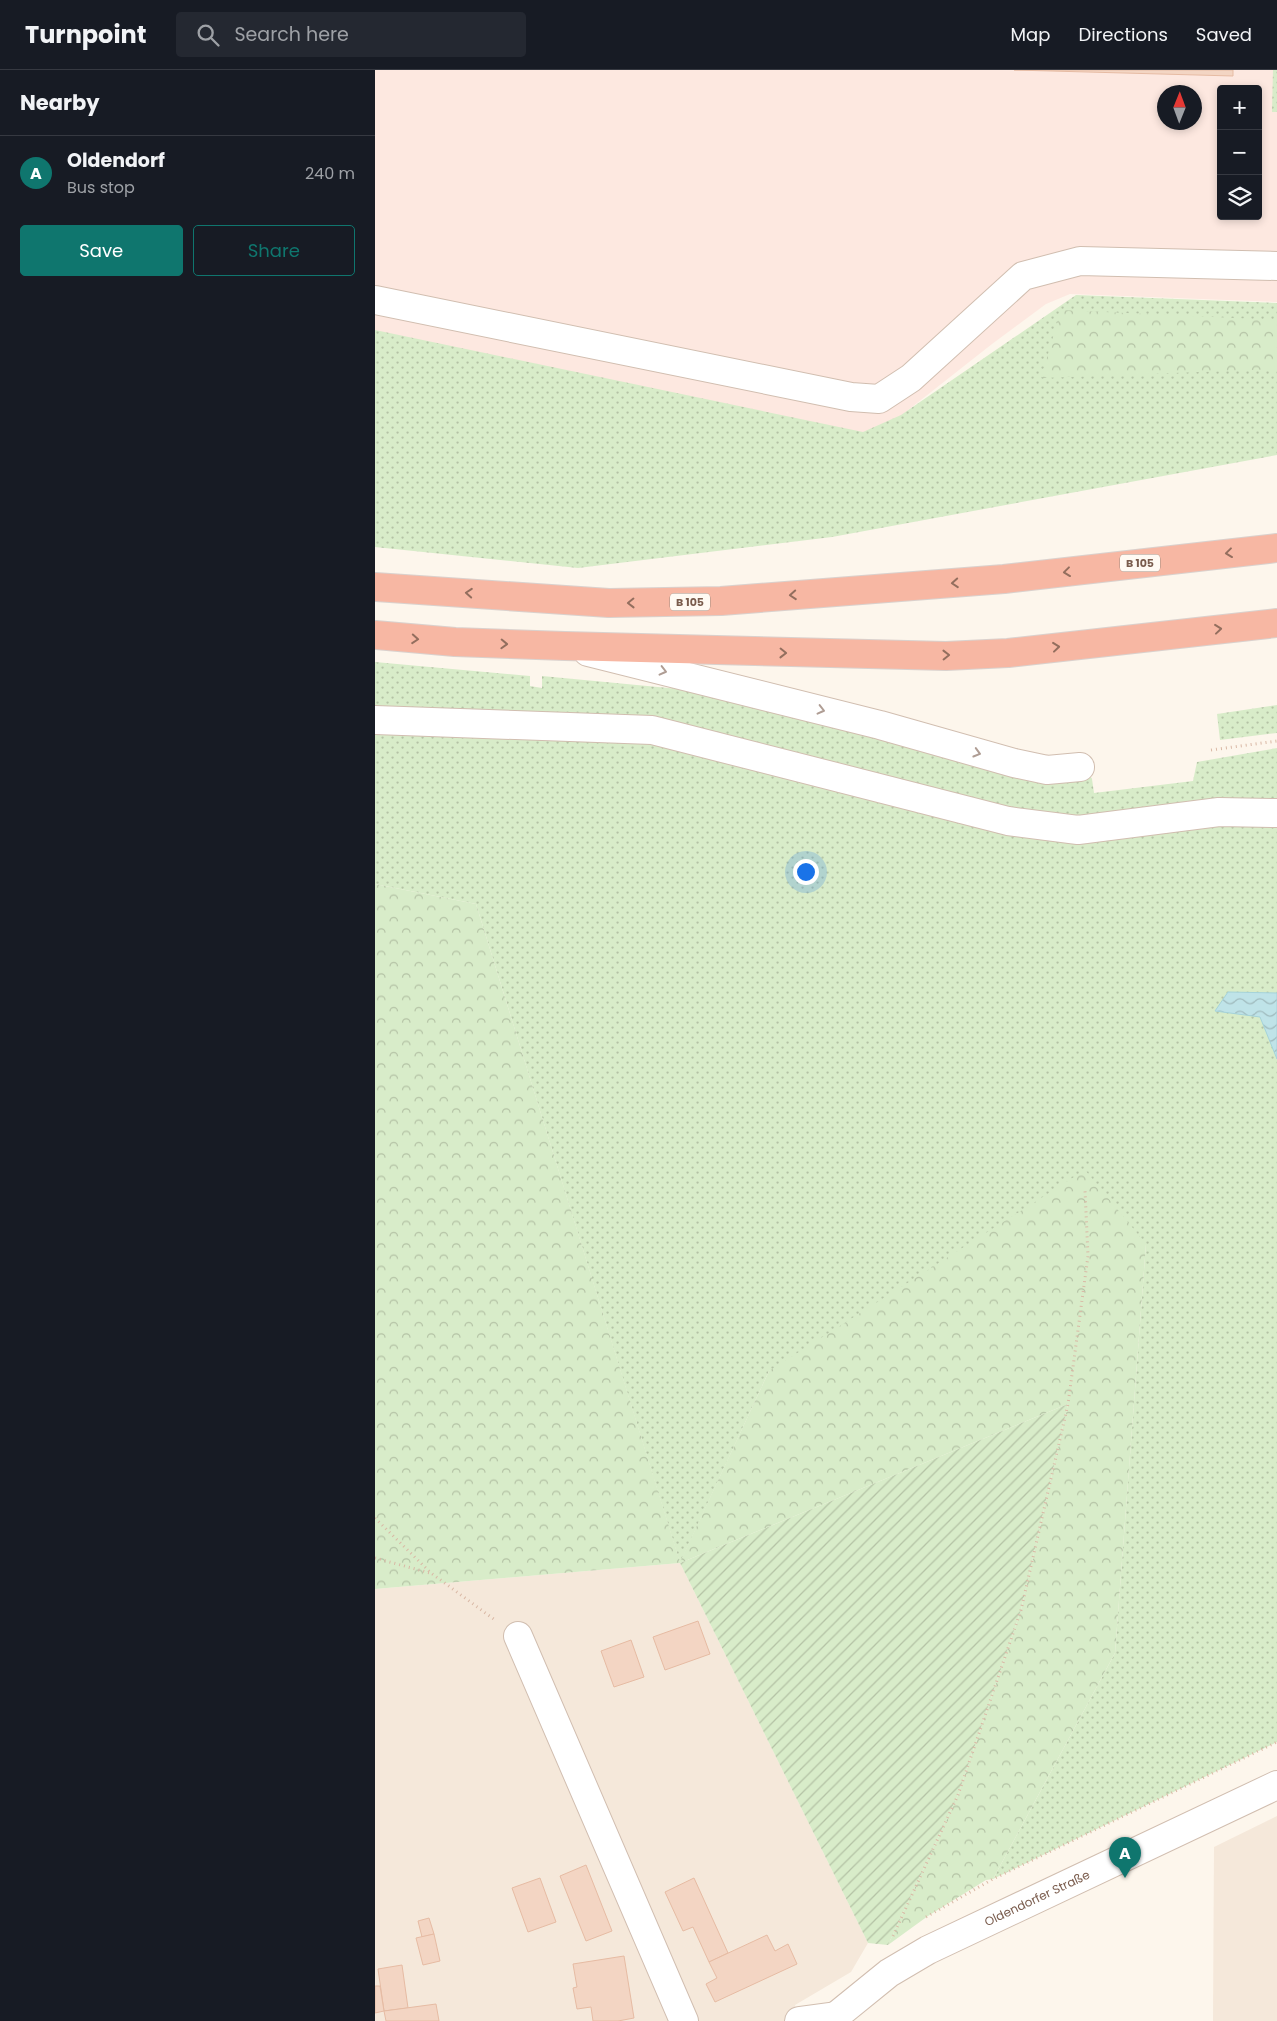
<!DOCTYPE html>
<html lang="en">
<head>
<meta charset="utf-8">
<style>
  :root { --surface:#171b24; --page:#242831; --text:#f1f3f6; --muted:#9ea1a6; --line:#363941; --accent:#0f766e }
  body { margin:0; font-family:Poppins,sans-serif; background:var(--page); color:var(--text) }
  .controls { position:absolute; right:15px; top:15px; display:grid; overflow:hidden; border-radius:5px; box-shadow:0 2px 8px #0003 }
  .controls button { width:45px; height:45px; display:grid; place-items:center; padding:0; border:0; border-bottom:1px solid var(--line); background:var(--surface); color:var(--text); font:25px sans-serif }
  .compass { position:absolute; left:782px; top:15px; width:45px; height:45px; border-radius:50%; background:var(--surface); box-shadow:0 2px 8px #0003; rotate:1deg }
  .you { position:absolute; left:430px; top:801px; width:18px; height:18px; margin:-12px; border:4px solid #fff; border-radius:50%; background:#1a73e8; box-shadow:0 0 0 8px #1a73e833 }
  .badge { display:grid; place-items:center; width:32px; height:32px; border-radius:50%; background:var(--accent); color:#fff; font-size:16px; font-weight:700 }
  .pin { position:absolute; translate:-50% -41px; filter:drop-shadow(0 1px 2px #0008) }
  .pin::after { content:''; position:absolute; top:26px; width:18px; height:15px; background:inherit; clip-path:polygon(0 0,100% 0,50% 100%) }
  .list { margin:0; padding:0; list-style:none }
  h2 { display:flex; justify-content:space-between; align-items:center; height:65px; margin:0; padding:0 20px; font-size:21px }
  h2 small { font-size:16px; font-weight:400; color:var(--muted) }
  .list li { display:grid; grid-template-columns:32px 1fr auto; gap:15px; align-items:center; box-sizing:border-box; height:75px; padding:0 20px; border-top:1px solid var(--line) }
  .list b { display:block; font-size:19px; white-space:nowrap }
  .list p { margin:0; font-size:16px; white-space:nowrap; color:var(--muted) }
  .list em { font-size:16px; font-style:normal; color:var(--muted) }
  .actions { display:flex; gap:10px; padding:15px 20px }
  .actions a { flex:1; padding:11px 0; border:1px solid var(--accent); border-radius:5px; text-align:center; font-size:18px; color:var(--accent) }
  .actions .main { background:var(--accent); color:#fff }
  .icon { flex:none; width:28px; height:28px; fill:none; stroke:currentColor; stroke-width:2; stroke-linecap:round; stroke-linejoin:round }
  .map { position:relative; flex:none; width:902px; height:1951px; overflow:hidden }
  header { display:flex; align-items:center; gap:30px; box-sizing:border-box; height:70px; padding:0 25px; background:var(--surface); border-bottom:1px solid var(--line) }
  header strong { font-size:24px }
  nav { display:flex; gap:28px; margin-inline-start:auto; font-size:18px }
  .search { width:350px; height:45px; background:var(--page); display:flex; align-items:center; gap:12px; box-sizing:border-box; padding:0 18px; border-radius:5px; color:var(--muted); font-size:19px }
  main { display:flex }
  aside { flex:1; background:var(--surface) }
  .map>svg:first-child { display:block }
  .residential { fill:#f5e8da }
  .commercial { fill:#fde8e0; fill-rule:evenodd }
  .grass { fill:url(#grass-dots) }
  .forest { fill:url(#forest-crowns) }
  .garden { fill:url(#garden-furrows) }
  .water { fill:url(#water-waves); stroke:#a5d3da }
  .building { fill:#f3d5c3; stroke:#e6bba3 }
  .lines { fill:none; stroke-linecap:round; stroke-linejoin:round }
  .minor-casing { stroke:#d1beb0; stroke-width:30 }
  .highway-casing { stroke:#dad1cd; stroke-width:30 }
  .path { stroke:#d9b8a5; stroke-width:3; stroke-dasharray:1 4; stroke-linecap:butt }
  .minor { stroke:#fff; stroke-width:28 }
  .highway { stroke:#f7b7a3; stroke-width:28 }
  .oneway { stroke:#936e5e }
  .oneway2 { stroke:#af9d94 }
  .labels { text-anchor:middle; stroke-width:4; stroke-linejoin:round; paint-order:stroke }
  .shield { fill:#fffaf3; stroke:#a28b7f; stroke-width:1 }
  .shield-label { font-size:11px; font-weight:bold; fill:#7a5c4d }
  .street-label { font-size:12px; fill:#7a5c4d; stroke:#fffaf3 }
</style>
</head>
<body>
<header>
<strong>Turnpoint</strong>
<div class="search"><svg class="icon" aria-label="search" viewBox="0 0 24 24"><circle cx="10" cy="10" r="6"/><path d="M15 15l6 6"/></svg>Search here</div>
<nav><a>Map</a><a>Directions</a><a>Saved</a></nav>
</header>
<main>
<aside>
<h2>Nearby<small></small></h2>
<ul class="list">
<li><span class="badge">A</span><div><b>Oldendorf</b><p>Bus stop</p></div><em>240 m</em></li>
</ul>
<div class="actions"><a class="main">Save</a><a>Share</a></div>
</aside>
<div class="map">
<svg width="902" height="1951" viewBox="0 0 902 1951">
  <defs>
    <pattern id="grass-dots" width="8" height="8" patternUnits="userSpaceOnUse" patternTransform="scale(1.25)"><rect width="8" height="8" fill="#d8ecc9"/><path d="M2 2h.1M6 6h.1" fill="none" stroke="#b4c2a5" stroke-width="1.8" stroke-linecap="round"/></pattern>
    <pattern id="forest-crowns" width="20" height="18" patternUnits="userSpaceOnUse" patternTransform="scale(1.25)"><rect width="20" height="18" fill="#d8ecc9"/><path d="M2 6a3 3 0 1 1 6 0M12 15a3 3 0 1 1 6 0" fill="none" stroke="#b4c2a5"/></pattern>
    <pattern id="garden-furrows" width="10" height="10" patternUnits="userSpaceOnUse" patternTransform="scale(1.25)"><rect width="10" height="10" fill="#d8ecc9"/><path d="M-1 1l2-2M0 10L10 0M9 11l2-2" fill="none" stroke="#b4c2a5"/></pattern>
    <pattern id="water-waves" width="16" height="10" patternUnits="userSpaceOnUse" patternTransform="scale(1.25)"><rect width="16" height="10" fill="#bfe3e8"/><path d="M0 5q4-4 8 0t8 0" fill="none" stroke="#a0bbbe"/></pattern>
  </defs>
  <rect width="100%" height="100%" fill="#fdf6ec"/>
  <!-- residential -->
  <g class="residential">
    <polygon points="305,1493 493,1873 476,1902 420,1935 424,1951 0,1951 0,1519"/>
    <polygon points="902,1746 902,1951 838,1951 839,1777"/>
  </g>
  <!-- commercial -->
  <path class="commercial" d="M0,0H902V232L695,224L671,234L617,274L523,348L488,367L0,272ZM846,19H883V146H846ZM790,22H820V52H790Z"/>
  <!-- grass -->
  <g class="grass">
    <polygon points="898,0 902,0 902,42 897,42"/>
    <polygon points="701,225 902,233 902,385 457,467 203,498 0,477 0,260 488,362 526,345"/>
    <polygon points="0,592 155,606 155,616 167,618 167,606 304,619 401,637 714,704 717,709 719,723 818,711 822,692 902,678 902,1672 618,1809 740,1583 771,1174 394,1301 305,1493 101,834 0,814"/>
    <polygon points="902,635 902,663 845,670 842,644"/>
  </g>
  <!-- forest -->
  <g class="forest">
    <polygon points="686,240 902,250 902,299 666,308"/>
    <polygon points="0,814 101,834 305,1492 394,1301 710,1100 771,1174 740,1583 618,1809 611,1810 553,1846 513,1875 583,1725 646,1540 693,1334 305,1493 0,1519"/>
  </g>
  <!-- garden -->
  <polygon class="garden" points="693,1334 646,1540 583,1725 513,1875 493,1873 305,1493"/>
  <!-- water -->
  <polygon class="water" points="853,922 902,923 902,989 885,947 840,941"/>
  <!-- building -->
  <g class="building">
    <polygon points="639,0 858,0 858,6"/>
    <polygon points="323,1551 335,1584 290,1600 278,1567"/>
    <polygon points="256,1570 269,1607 239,1617 226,1581"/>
    <polygon points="211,1795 237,1861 211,1871 185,1806"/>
    <polygon points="165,1808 181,1852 153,1862 137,1818"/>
    <polygon points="319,1808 353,1883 334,1892 318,1857 308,1861 290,1822"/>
    <polygon points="54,1848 59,1864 47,1867 43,1851"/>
    <polygon points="59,1864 65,1891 48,1895 41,1868"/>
    <polygon points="392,1865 400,1881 413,1874 422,1894 340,1932 331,1914 342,1908 334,1892"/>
    <polygon points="249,1886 259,1948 243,1951 218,1951 216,1937 202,1939 198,1918 202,1917 198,1894"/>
    <polygon points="27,1895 33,1938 9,1941 3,1899"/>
    <polygon points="0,1916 5,1916 9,1941 0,1943"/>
    <polygon points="61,1934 64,1951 11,1951 9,1941"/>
  </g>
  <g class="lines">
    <!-- minor casing -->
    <g class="minor-casing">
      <g id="minor">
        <polyline points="0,230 476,327 504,329 536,308 648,206 705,191 902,196"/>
        <polyline points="213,582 505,655 639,693 672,700 705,697"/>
        <polyline points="0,650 277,660 633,751 703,760 844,742 902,743"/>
        <polyline points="143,1566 309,1951"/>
        <polyline points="424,1951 461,1946"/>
        <path id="s1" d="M458,1951L461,1946L514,1903L553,1880L902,1715"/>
      </g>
    </g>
    <!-- highway casing -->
    <g class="highway-casing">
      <g id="highway">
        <polyline points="0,517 234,533 346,531 629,509 902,478"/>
        <polyline points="0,565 80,572 190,576 571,586 633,583 902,553"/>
      </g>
    </g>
    <!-- path -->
    <g class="path">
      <polyline points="836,680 902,671"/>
      <polyline points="0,1448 56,1503 120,1550"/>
      <polyline points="0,1488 55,1503"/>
      <polyline points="551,1847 618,1809 902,1672"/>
      <polyline points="518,1866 583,1725 646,1540 693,1334 713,1186 710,1120"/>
    </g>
    <!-- minor -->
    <use href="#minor" class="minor"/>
    <!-- highway -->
    <use href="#highway" class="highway"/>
  </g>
  <!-- one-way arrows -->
  <defs><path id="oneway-chevron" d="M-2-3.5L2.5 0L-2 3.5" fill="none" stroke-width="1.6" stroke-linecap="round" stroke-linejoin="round" transform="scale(1.25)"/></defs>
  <g class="oneway">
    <use href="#oneway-chevron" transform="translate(854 483) rotate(173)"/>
    <use href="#oneway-chevron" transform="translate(692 502) rotate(173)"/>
    <use href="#oneway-chevron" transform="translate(580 513) rotate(176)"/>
    <use href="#oneway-chevron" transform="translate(94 523) rotate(-176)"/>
    <use href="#oneway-chevron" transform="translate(418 525) rotate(176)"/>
    <use href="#oneway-chevron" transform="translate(256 533) rotate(179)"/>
    <use href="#oneway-chevron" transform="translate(843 559) rotate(-6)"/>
    <use href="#oneway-chevron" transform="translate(40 569) rotate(4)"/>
    <use href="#oneway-chevron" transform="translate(129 574) rotate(2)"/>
    <use href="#oneway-chevron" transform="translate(681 577) rotate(-6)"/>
    <use href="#oneway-chevron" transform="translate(408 583) rotate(1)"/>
    <use href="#oneway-chevron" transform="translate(571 585) rotate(-1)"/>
  </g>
  <g class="oneway2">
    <use href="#oneway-chevron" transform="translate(288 601) rotate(14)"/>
    <use href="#oneway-chevron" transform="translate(446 640) rotate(14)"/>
    <use href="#oneway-chevron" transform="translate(602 683) rotate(16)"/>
  </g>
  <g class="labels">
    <!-- shield labels -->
    <g class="shield">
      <rect x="745" y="484.5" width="40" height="17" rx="4"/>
      <rect x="295" y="523.5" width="40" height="17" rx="4"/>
    </g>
    <g class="shield-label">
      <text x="765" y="497">B 105</text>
      <text x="315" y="536">B 105</text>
    </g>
    <!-- street labels -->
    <g class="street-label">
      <text dy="4" stroke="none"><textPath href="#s1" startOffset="240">Oldendorfer Straße</textPath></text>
    </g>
  </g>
</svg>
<div class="controls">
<button>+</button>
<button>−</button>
<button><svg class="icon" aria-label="layers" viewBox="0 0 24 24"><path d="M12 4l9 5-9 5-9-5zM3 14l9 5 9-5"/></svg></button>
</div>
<svg class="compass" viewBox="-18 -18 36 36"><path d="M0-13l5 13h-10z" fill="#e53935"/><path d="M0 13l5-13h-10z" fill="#9ea1a6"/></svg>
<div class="you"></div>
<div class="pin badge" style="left:750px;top:1808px">A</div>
</div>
</main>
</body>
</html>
